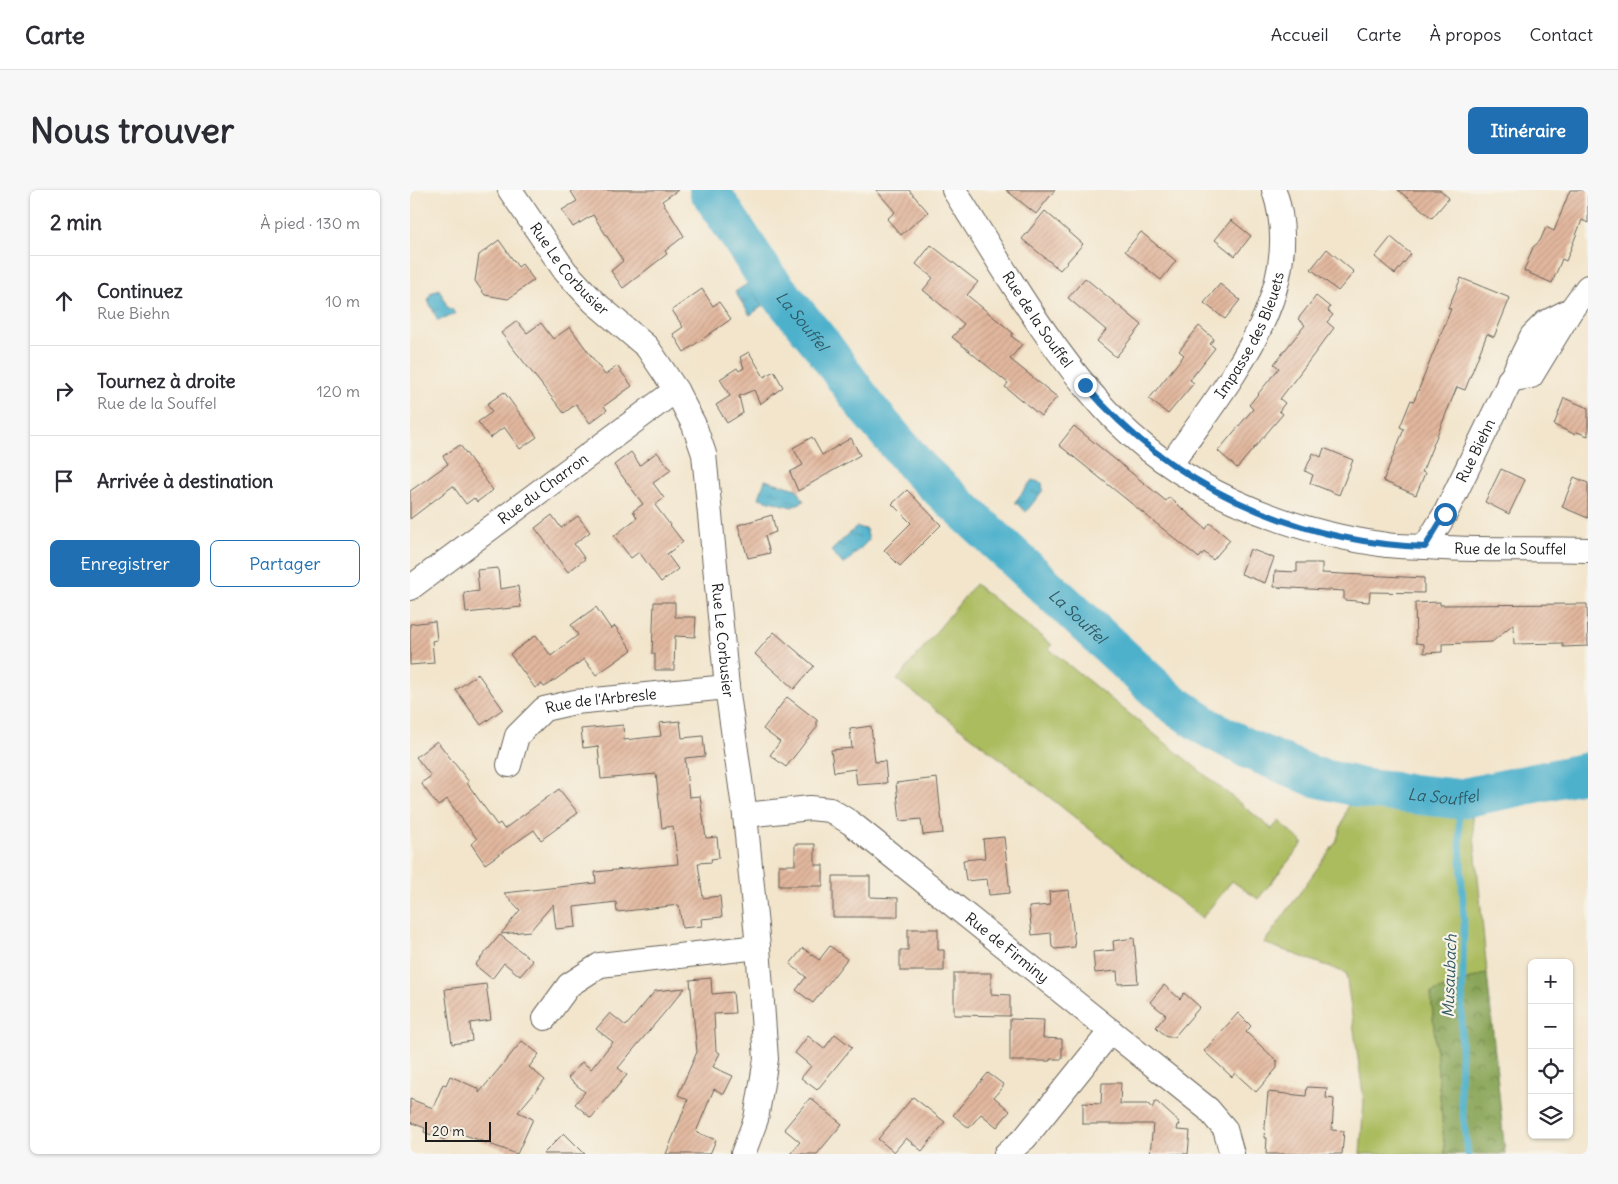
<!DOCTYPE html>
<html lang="fr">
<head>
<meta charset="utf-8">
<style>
  :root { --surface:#fff; --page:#f7f7f7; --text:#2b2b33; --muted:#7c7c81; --line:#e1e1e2; --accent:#1f6fb2 }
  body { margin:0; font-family:Delius,sans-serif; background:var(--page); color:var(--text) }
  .controls { position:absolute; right:15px; bottom:15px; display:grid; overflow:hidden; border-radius:8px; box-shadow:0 1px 4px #0004 }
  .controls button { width:45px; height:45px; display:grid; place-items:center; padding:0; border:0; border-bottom:1px solid var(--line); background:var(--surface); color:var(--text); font:25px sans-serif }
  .scale { position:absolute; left:15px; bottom:12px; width:66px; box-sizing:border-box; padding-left:5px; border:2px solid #1c1c1c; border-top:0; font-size:14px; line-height:18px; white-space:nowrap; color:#1c1c1c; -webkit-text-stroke:4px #f7f3e8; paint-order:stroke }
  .stop { position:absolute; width:15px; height:15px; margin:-11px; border:4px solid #1f6fb2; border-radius:50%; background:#fff }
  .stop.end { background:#1f6fb2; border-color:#fff; box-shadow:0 1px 5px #0008 }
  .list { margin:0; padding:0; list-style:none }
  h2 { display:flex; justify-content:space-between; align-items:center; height:65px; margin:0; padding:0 20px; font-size:21px }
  h2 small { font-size:16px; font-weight:400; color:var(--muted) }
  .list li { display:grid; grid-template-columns:32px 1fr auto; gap:15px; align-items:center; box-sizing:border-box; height:90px; padding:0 20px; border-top:1px solid var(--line) }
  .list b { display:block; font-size:19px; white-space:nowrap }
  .list p { margin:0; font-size:16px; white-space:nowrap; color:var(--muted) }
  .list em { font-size:16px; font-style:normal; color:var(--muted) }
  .actions { display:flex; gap:10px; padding:15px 20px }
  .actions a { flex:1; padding:11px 0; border:1px solid var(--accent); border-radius:8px; text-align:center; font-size:18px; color:var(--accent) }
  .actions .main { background:var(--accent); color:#fff }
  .icon { flex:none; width:28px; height:28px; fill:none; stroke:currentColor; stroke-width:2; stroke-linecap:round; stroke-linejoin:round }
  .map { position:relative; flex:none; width:1178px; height:964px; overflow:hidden; border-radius:8px }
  header { display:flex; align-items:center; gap:30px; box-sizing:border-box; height:70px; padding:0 25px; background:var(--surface); border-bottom:1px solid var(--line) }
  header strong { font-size:24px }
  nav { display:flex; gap:28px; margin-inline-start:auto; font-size:18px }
  .intro { display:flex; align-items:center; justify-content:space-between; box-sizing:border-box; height:120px; padding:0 30px }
  h1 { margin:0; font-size:35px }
  .button { padding:12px 22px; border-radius:8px; background:var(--accent); color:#fff; font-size:18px; font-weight:700 }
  main { display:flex; gap:30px; padding:0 30px }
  aside { flex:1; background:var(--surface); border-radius:8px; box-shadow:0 1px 4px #0004 }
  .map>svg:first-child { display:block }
  .grass { fill:#abbc5f; stroke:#646c3e }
  .forest { fill:url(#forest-crowns); stroke:#526039 }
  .water { fill:url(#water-ripples); stroke:#346674 }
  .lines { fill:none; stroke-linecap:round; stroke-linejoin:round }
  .stream { stroke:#4db1cc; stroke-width:7 }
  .river { stroke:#4db1cc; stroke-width:40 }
  .building { fill:url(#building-hatch) }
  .street-casing { stroke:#67625a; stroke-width:26 }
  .street { stroke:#fff; stroke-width:24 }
  .route { stroke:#1f6fb2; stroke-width:6 }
  .labels { text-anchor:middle; stroke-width:4.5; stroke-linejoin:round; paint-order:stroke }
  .street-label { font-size:15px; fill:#1c1c1c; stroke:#f7f3e8 }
  .water-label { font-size:16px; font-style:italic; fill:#305862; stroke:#f7f3e8 }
</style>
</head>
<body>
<header>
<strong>Carte</strong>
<nav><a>Accueil</a><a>Carte</a><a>À propos</a><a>Contact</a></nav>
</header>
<div class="intro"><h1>Nous trouver</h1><a class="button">Itinéraire</a></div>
<main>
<aside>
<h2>2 min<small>À pied · 130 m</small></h2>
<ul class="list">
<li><svg class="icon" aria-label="ahead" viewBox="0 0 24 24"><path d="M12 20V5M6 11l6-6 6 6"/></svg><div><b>Continuez</b><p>Rue Biehn</p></div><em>10 m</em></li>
<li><svg class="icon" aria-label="right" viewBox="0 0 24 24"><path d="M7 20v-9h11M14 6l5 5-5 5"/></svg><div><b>Tournez à droite</b><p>Rue de la Souffel</p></div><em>120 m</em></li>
<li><svg class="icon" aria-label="arrive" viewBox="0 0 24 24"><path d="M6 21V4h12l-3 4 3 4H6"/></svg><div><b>Arrivée à destination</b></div></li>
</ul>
<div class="actions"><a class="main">Enregistrer</a><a>Partager</a></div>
</aside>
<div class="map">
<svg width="1178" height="964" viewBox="0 0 1178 964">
  <defs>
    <pattern id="forest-crowns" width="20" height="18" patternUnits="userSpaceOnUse" patternTransform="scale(1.25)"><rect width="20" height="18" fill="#88a456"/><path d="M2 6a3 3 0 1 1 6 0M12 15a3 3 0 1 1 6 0" fill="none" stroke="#6e8546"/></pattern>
    <pattern id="water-ripples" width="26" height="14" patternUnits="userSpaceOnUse" patternTransform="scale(1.25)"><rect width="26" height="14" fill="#4db1cc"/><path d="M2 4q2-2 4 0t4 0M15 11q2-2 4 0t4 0" fill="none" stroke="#3f8fa5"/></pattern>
    <pattern id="building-hatch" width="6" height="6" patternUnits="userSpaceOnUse" patternTransform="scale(1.25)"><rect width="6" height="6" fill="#e2b79e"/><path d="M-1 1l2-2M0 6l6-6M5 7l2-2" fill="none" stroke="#c19d88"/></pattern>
  </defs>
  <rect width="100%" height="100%" fill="#f7f3e8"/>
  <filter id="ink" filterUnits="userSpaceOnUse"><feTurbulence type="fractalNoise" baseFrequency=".02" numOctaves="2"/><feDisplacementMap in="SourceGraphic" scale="10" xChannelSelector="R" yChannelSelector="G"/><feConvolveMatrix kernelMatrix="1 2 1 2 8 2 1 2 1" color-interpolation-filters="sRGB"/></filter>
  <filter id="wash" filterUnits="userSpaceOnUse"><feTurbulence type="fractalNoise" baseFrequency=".0096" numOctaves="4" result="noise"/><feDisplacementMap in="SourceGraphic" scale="20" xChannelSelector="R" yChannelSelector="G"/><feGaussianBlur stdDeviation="1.12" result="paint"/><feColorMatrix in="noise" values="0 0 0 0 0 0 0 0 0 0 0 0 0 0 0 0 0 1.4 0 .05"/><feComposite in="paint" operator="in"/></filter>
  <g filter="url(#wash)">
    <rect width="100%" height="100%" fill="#f2e5cc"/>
    <!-- grass -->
    <g class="grass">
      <polygon points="565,394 642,455 639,459 862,639 869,631 893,653 848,709 822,691 792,728 610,584 487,490"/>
      <polygon points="940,609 1062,623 1077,783 1021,803 1035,964 950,964 954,911 936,783 854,753 926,652"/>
    </g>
    <!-- forest -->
    <polygon class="forest" points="1077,783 1095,964 1035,964 1021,803"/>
    <!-- water -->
    <g class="water">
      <polygon points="337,94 353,116 340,125 325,102"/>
      <polygon points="29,99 38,118 42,119 45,124 28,131 18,110 21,103"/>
      <polygon points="355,290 387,299 394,311 382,317 349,308"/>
      <polygon points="622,290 632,293 633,300 616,322 605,312"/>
      <polygon points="446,337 456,339 459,350 434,375 421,361"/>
    </g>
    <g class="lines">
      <!-- stream -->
      <polyline class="stream" points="1048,609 1054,735 1050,901 1058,964"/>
      <!-- river -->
      <path class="river" id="s1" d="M299,0L357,88L412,155L458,219L510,280L758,510L797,537L838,559L905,587L956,599L1048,609L1178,582"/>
    </g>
    <g id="blocks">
      <!-- building -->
      <g class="building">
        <polygon points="160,0 268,0 252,11 274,46 255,61 257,64 213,98 201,81 213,71 183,25 163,37 152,20 167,11"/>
        <polygon points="466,0 499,0 518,22 491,45 477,29 485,22"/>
        <polygon points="596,0 645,0 626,24"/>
        <polygon points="988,0 1030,0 1039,8 1022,28"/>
        <polygon points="1160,0 1178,0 1178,33 1172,30 1156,71 1152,69 1142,93 1114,81 1123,57 1130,51 1136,37 1144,41"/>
        <polygon points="635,21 673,54 650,80 612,49"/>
        <polygon points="821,30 841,46 825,66 805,50"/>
        <polygon points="731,42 766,71 751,90 715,61"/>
        <polygon points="981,47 1001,64 985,84 965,67"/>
        <polygon points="89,50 108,77 112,74 124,90 98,109 75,105 65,91 69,65"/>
        <polygon points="521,55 568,92 557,105 603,143 601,146 612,154 600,169 647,207 631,226 595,197 598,193 542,147 554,134 513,100 523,88 506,74"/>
        <polygon points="917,59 944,82 928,101 901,79"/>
        <polygon points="675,88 732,135 706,167 687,151 696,140 658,108"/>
        <polygon points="1051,88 1100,108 1084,147 1077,144 1055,200 1047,197 1012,282 1015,283 1006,305 973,291 994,239 990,237 1001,210 1004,211 1041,119 1038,118"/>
        <polygon points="810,94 830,110 815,129 794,113"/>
        <polygon points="292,99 303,116 309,112 321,129 274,162 263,144 273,137 262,120"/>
        <polygon points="906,106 920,117 918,121 923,125 917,132 924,138 870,209 875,213 869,221 873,224 827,278 808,261 843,219 839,215 869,178 864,174 895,135 888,129"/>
        <polygon points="107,131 117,143 131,133 143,149 160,137 195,185 207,176 222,196 194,216 197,220 180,233 166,214 154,223 91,143"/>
        <polygon points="789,136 804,149 800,154 805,158 780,190 784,193 758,224 739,209 774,165 769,161"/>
        <polygon points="339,162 354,187 364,181 373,197 350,214 344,200 329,206 333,223 317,233 306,215 320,206 310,189 327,178 329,181 334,178 330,167"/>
        <polygon points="94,202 127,247 110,259 94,237 80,248 68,232 82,222 77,214"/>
        <polygon points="1154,208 1178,218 1178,246 1167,242 1164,244 1144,235"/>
        <polygon points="664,236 756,311 759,307 796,339 800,333 820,350 803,370 794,362 789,368 649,255"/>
        <polygon points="402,247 412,265 441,248 450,265 388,301 380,282 393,275 383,258"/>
        <polygon points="50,255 83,300 67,312 64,308 56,314 43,296 0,329 0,301 38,274 33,266"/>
        <polygon points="914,258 943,270 929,305 900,293 903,285 895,281 903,263 911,267"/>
        <polygon points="221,262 230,275 247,262 261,280 243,293 254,308 245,315 273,352 257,364 268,379 251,392 229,362 221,368 204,346 227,328 223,321 233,314 204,275"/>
        <polygon points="1091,279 1115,290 1099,324 1075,312"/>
        <polygon points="1164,287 1178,293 1178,328 1152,317"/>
        <polygon points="497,300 531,335 490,376 474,360 501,333 482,314"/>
        <polygon points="142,325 151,338 168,326 180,342 164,354 175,369 158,382 125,338"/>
        <polygon points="362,325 366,342 355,346 360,363 338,368 328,335"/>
        <polygon points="840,359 864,368 855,393 831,384"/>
        <polygon points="887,373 912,373 912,383 1014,388 1014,403 960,402 959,412 934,410 934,401 864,397 865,381 887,382"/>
        <polygon points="88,378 90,399 108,396 111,417 56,423 54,403 69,401 67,380"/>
        <polygon points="244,412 265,412 265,427 286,427 285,447 265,446 264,480 245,480 245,464 242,464"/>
        <polygon points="1030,412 1030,415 1177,414 1178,456 1153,457 1153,453 1104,454 1103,434 1082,452 1032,454 1032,462 1014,463 1014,454 1006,453 1005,413"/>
        <polygon points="186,417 201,439 205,436 222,460 186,485 174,469 138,495 134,497 132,494 125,498 100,464 126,445 141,466 168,445 161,435"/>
        <polygon points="25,431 27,450 22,451 24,473 0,475 0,434"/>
        <polygon points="364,442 404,476 384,499 345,464"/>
        <polygon points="68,484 93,519 71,535 46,500"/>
        <polygon points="377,507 407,530 407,537 376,577 360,565 370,552 353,539"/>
        <polygon points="270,531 272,548 293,546 295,566 275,568 279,607 290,606 296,648 307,647 309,668 301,669 302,672 288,673 293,708 310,706 312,727 291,729 292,736 272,738 269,715 207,722 206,712 164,717 166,737 146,739 143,714 120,741 91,744 110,720 94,703 186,693 185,682 268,674 263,636 252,638 246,584 191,589 188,556 173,558 171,539 213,535 214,550 251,546 249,533"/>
        <polygon points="461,536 465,572 475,571 477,593 447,595 445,579 424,582 421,560 442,558 440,539"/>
        <polygon points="27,551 59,592 57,593 87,635 90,633 94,639 149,599 168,623 131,650 124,640 75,674 61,654 67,649 37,609 28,616 11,593 21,586 6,567"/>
        <polygon points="527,588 533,643 513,645 511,629 490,631 486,593"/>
        <polygon points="594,647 600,703 579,705 577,689 556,691 553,670 575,668 573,649"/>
        <polygon points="385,654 405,654 405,675 413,675 413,696 369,696 369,675 385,675"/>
        <polygon points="423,686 460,686 460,707 488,708 488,727 423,727"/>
        <polygon points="659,700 665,757 645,759 642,757 641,743 622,745 619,717 640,715 639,702"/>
        <polygon points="498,739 528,739 528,760 534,760 534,781 490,781 490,760 498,760"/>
        <polygon points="90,745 123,771 110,786 94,773 82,789 65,775"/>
        <polygon points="724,748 728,793 708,794 707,781 685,783 683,762 704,760 703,751"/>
        <polygon points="420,756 437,769 403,813 386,800 396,787 380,774 393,758 409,770"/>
        <polygon points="544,783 581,783 581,804 600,805 600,826 544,825"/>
        <polygon points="301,788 302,804 323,802 325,823 304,824 306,861 310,863 303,877 323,886 314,904 304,899 286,942 306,950 300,964 256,964 278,910 268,905 287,862 280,790"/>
        <polygon points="76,794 81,830 60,833 62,851 42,854 35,799"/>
        <polygon points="754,795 770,809 774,803 790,817 764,847 757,847 746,837 756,825 740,812"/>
        <polygon points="275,798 208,878 217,885 181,928 165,914 175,902 158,888 172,872 181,879 203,852 186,839 200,823 216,836 245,801"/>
        <polygon points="828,823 841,836 836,842 867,871 867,878 846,902 825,883 822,887 794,861"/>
        <polygon points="600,829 634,830 633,848 652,849 652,869 640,869 640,871 600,871"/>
        <polygon points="425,844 442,857 407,900 391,888 401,876 385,863 398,846 414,859"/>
        <polygon points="112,851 129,864 119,877 135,890 108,922 123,929 107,964 44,941 38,940 34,950 14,942 15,938 0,932 0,909 23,918 33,894 36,895 40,886 69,899 69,903"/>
        <polygon points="578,883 594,895 584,907 600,921 587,937 571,924 559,938 543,925"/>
        <polygon points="692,893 711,893 710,914 738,914 742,918 745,912 747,912 769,932 770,935 768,935 767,940 780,941 778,964 740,964 743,934 673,934 673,913 691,914"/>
        <polygon points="897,897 917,898 916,908 924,909 922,940 934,941 932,964 856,964 857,948 854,948 858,902 896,906"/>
        <polygon points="503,907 535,932 512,961 496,948 484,962 468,949"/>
        <polygon points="400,908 432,934 407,964 380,964 390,952 374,939"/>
        <polygon points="154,943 175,964 133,964"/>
      </g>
    </g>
  </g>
  <g filter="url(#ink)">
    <use href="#blocks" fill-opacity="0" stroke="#67625a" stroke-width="1"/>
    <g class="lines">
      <!-- street casing -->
      <g class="street-casing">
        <g id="street">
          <path id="s2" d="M100,0L155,81L184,112L237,157L266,200L284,235L294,264L317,497L335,625L348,757L356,869L346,929L333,964"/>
          <path id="s3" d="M544,0C591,74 635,152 694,218C765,297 873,341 977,355C989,357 1003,356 1016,357C1070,361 1124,358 1178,360"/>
          <polyline points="1099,190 1121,186 1161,120 1178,97"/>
          <path id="s4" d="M761,274C815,195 899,103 864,0"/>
          <path id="s5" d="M1015,357L1035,324L1122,146L1135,133L1161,120"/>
          <path id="s6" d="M0,398L266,200"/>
          <path id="s7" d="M99,575L107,546L134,519L165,512L317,497"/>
          <path id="s8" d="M335,625L400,618L420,620L441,633L798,919L815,939L822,964"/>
          <polyline points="135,828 159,795 190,775 348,757"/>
          <polyline points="596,964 615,948 701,841"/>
        </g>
      </g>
      <!-- street -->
      <use href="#street" class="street"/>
    </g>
  </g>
  <g class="lines" filter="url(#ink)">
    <!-- route -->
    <path class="route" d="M675,195C761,296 883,352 1015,357L1035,324"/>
  </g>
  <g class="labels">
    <!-- street labels -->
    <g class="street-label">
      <text dy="5" stroke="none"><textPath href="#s2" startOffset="99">Rue Le Corbusier</textPath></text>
      <text dy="5" stroke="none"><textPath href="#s3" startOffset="154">Rue de la Souffel</textPath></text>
      <text dy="5" stroke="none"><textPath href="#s4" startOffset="152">Impasse des Bleuets</textPath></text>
      <text dy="5" stroke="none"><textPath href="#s5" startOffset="109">Rue Biehn</textPath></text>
      <text dy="5" stroke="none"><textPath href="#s6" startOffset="166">Rue du Charron</textPath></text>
      <text dy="5" stroke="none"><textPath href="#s3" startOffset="709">Rue de la Souffel</textPath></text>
      <text dy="5" stroke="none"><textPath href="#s2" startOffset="519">Rue Le Corbusier</textPath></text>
      <text dy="5" stroke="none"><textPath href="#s7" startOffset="126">Rue de l'Arbresle</textPath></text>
      <text dy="5" stroke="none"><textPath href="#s8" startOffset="310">Rue de Firminy</textPath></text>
    </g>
    <!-- water labels -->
    <g class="water-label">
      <text dy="6" stroke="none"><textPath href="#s1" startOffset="161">La Souffel</textPath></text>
      <text dy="6" stroke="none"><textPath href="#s1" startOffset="566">La Souffel</textPath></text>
      <text dy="6" stroke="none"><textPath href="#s1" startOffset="986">La Souffel</textPath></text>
      <text transform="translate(1039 786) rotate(-88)" y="6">Musaubach</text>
    </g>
  </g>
</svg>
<div class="controls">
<button>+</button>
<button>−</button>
<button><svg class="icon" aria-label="locate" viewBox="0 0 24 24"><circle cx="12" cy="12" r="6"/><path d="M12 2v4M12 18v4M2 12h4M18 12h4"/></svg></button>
<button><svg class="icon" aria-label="layers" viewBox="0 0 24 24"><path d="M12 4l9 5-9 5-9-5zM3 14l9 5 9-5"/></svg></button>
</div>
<div class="scale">20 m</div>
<div class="stop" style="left:1035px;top:324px"></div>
<div class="stop end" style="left:675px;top:195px"></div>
</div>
</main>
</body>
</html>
